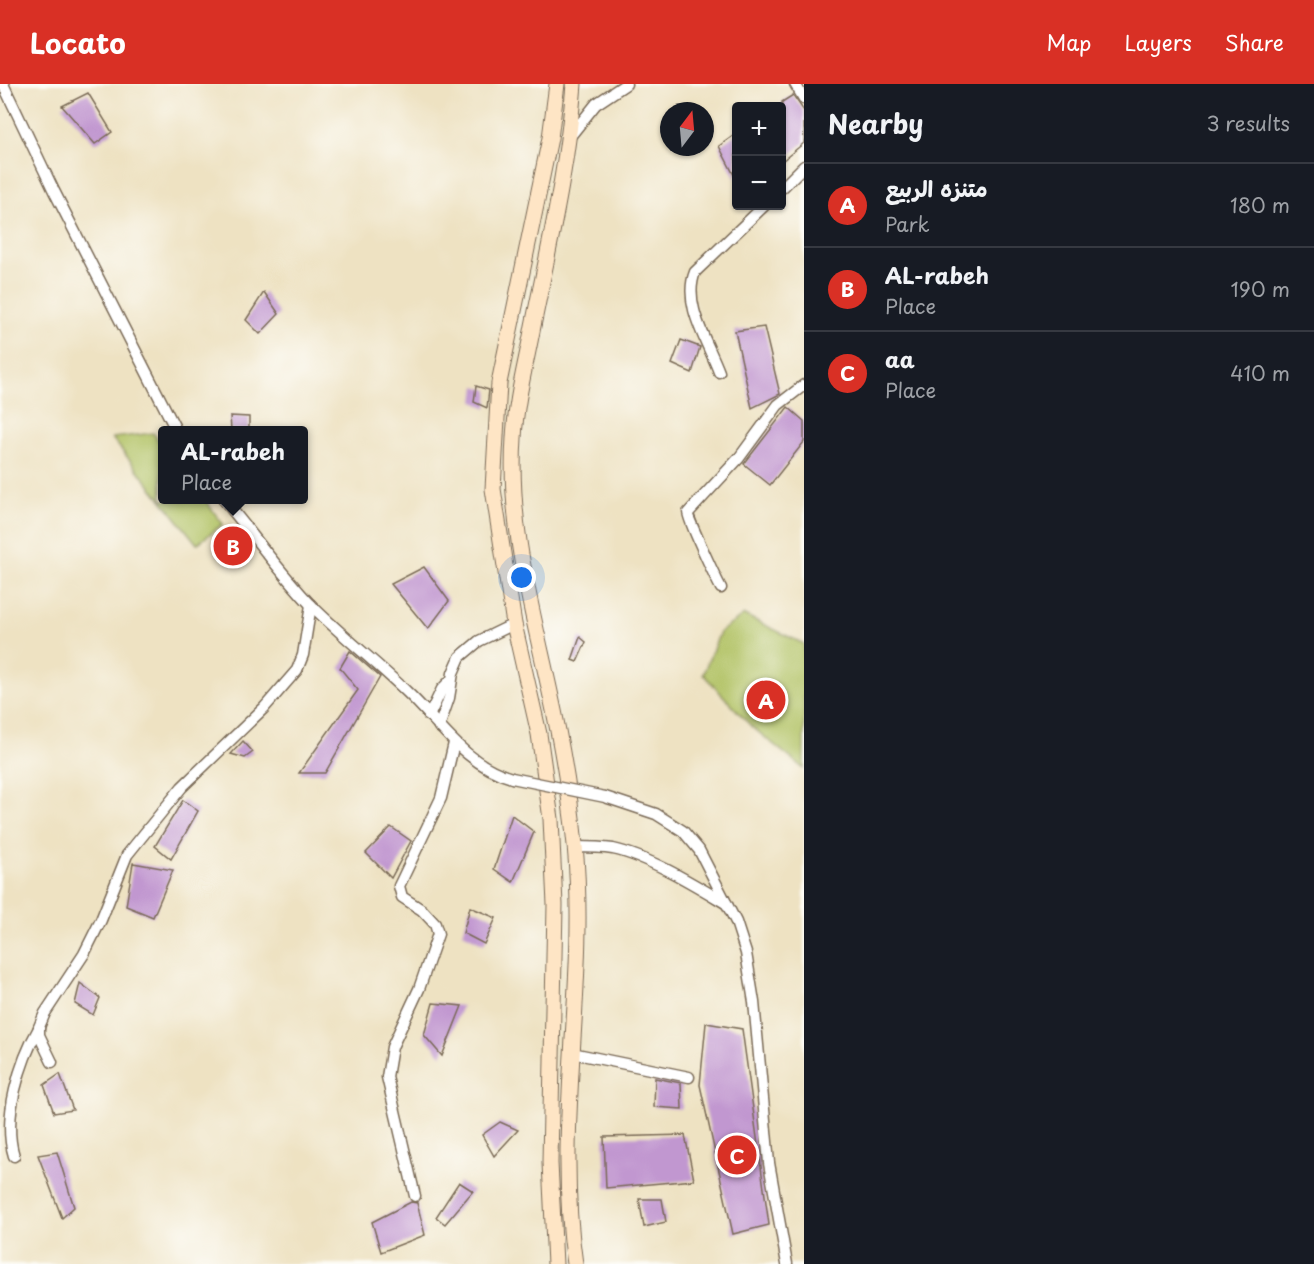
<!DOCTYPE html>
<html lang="en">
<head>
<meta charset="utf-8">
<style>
  :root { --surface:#171b24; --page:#242831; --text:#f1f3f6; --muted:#9ea1a6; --line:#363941; --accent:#d93025 }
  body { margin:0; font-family:"Playpen Sans","Playpen Sans Arabic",sans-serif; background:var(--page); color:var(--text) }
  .controls { position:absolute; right:18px; top:18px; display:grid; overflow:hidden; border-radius:6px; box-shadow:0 2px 4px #0004 }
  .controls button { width:54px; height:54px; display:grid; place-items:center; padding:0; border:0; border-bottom:2px solid var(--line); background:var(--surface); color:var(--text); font:30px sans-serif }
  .compass { position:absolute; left:660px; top:18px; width:54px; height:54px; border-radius:50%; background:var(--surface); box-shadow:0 2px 4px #0004; rotate:16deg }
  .you { position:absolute; left:522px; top:494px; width:21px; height:21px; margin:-15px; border:4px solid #fff; border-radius:50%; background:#1a73e8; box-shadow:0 0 0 9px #1a73e833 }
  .badge { display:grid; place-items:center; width:39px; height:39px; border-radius:50%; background:var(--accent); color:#fff; font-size:20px; font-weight:700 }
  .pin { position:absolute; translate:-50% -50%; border:3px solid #fff; box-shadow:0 2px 6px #0006 }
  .popup { position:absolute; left:158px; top:342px; width:150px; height:78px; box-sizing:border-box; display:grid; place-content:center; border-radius:6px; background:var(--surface); filter:drop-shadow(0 2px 4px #0005); font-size:20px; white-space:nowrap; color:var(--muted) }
  .popup b { font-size:22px; color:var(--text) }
  .popup::after { content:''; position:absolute; left:50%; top:100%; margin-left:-12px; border:12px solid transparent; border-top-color:var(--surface) }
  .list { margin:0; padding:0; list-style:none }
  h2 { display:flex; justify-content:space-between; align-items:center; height:78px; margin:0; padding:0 24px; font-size:26px }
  h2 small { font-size:20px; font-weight:400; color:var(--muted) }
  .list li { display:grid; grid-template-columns:39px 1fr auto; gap:18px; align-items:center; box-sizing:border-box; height:84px; padding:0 24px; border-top:2px solid var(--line) }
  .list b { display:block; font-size:22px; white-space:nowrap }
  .list p { margin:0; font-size:20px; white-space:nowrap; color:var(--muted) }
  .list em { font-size:20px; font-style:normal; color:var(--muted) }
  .map { position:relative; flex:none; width:804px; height:1180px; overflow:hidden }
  header { display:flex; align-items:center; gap:36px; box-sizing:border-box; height:84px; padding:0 30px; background:var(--accent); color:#fff }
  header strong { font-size:28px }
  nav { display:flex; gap:33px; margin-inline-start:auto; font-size:21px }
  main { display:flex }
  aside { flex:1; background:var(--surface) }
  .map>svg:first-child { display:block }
  .green { fill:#b2c366; stroke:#767642; stroke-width:1.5 }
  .building { fill:#c197d0 }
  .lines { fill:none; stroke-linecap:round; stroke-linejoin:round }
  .minor-casing { stroke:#7a6a57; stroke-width:13 }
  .secondary-casing { stroke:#7a6a57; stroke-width:17 }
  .minor { stroke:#fff; stroke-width:10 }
  .secondary { stroke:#fee5c5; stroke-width:15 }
  .minor-bridge-casing { stroke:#7a6a57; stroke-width:13; stroke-linecap:butt }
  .minor-bridge { stroke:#fff; stroke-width:10 }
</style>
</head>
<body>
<header>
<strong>Locato</strong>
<nav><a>Map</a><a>Layers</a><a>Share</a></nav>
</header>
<main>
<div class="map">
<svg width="804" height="1180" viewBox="0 0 804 1180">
  <rect width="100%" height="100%" fill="#fdfcf7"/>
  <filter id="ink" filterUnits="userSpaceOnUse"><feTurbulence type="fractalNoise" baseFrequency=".0167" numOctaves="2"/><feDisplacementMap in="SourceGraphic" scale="12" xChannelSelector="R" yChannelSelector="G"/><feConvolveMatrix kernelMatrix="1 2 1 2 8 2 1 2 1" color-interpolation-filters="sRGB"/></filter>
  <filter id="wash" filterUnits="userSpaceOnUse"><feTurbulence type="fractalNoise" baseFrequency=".008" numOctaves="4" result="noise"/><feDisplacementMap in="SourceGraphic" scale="24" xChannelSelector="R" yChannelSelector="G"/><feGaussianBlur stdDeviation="1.35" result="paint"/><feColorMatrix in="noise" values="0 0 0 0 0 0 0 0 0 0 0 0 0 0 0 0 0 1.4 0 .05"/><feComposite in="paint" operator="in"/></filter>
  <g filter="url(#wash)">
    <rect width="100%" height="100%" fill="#eee2c2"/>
    <!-- green -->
    <g class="green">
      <polygon points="153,349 162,361 162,416 205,416 223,440 197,460 112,354"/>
      <polygon points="744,531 804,560 804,685 751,642 703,590 720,548"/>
    </g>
    <g id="blocks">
      <!-- building -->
      <g class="building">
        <polygon points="88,9 112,48 95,60 62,22"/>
        <polygon points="793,11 804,27 804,59 782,77 782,18"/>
        <polygon points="736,50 736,95 719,62"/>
        <polygon points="264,208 279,230 260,250 246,236"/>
        <polygon points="764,243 780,310 752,324 735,247"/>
        <polygon points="681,256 700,263 692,289 672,280"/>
        <polygon points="476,302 489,306 487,324 474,318"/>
        <polygon points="788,323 804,337 804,358 770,401 744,380"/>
        <polygon points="230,332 249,333 249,346 231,346"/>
        <polygon points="424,483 449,517 428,545 391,500"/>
        <polygon points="580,553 586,558 577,578 572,576"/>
        <polygon points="350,567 380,593 325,689 299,689 358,606 340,584"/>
        <polygon points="243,657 253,668 245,674 231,670"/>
        <polygon points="183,716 198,727 171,775 155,762"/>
        <polygon points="512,731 534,748 513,798 494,785"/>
        <polygon points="391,743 411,757 391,794 366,769"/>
        <polygon points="133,779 173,786 153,833 126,822"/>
        <polygon points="470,823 496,834 484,860 463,849"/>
        <polygon points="80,899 100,914 93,931 75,920"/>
        <polygon points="433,919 462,922 442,972 424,951"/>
        <polygon points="706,939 742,945 769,1141 733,1150 700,1001"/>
        <polygon points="60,990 73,1026 54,1029 44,1001"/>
        <polygon points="655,994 681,999 682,1025 654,1023"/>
        <polygon points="500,1038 518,1046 494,1072 482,1051"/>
        <polygon points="685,1051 694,1096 606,1104 604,1053"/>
        <polygon points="57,1068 74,1123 62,1134 38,1071"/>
        <polygon points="459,1098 473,1107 445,1140 436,1133"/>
        <polygon points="639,1115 662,1115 666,1138 644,1143"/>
        <polygon points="411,1118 417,1119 425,1151 381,1168 372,1138"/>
      </g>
    </g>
  </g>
  <g filter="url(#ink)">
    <use href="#blocks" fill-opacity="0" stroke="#7a6a57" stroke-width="1.5"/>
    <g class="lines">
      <!-- minor casing -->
      <g class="minor-casing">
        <g id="minor">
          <polyline points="3,0 54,107 176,346"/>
          <polyline points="795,0 804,15"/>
          <polyline points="568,55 596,20 626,0"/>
          <polyline points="782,104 804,82"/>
          <path d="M719,288C708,258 682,220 695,188L764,122"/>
          <path d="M224,416C253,450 280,489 312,522C342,552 376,578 407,608C440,639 465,681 512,694"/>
          <path d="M721,504C716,495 687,433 688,429L739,374L778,321L804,301"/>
          <polyline points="429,632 442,605 450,597"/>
          <polyline points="439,643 449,614 453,589 460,573 479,557 514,540"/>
          <polyline points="605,713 656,730 683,747 699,766 736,838 746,869 754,918 769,1079 787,1180"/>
          <path d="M575,763C588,763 600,763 613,765C650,773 695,801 727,820"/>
          <polyline points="572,969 689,993"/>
          <polyline points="52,978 39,951 39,943 45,929 84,870 101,836 127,771 182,703 264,624 297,586 303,571 311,521"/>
          <path d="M14,1072C2,1034 20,977 39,944"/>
          <polyline points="415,1112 387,993 392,963 419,905 438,850 435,840 422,826 402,813 399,802 441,714 454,659"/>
        </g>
      </g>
      <!-- secondary casing -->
      <g class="secondary-casing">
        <g id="secondary">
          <path d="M574,0C568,81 549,162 533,242C526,280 516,315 514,354C508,441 532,524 550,608C561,658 570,710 575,761C588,901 554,1041 575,1180"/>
          <polyline points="555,1180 550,1079 555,821 551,735 539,650 514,540 493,405 499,299 550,54 557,0"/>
        </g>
      </g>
      <!-- minor -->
      <use href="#minor" class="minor"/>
      <!-- secondary -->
      <use href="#secondary" class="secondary"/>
      <!-- minor-bridge casing -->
      <g class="minor-bridge-casing">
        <polyline id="minor-bridge" points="512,694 605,713"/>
      </g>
      <!-- minor-bridge -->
      <use href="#minor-bridge" class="minor-bridge"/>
    </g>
  </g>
</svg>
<div class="controls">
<button>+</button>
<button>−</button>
</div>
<svg class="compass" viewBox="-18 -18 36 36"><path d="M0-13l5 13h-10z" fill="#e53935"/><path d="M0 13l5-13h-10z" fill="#9ea1a6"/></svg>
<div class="you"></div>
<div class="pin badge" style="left:766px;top:616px">A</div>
<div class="pin badge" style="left:233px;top:462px">B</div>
<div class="popup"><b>AL-rabeh</b>Place</div>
<div class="pin badge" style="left:737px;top:1071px">C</div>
</div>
<aside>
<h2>Nearby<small>3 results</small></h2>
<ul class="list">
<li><span class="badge">A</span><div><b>متنزه الربيع</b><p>Park</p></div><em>180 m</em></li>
<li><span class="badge">B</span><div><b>AL-rabeh</b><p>Place</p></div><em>190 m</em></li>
<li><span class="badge">C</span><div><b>aa</b><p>Place</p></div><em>410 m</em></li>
</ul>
</aside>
</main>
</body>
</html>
